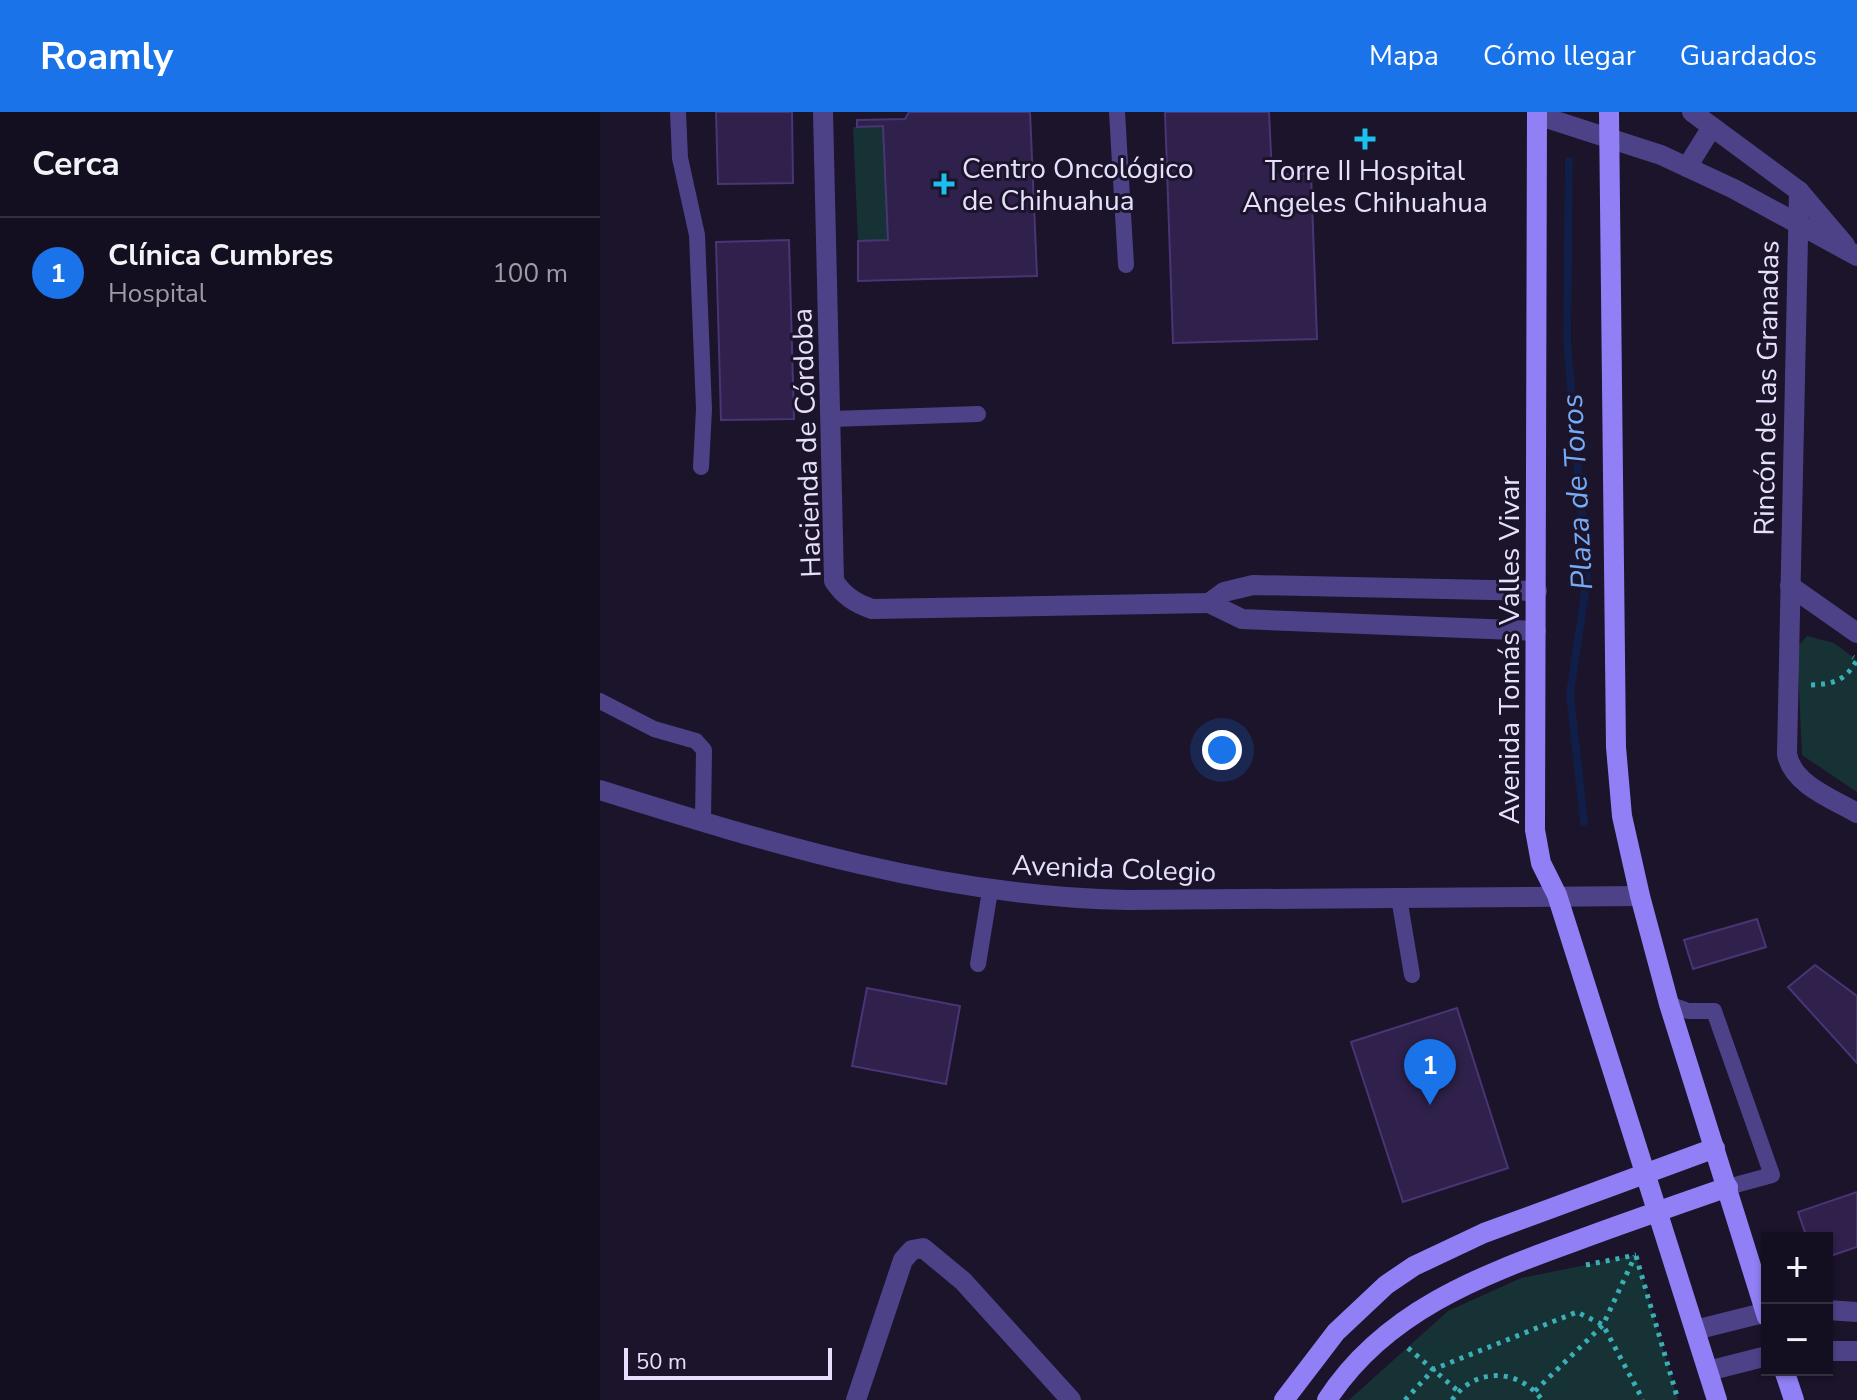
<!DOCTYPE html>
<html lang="es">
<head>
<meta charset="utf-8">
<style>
  :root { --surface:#140f20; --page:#211d2d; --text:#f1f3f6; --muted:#9d9ca5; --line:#332f3e; --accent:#1a73e8 }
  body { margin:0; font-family:"Nunito Sans",sans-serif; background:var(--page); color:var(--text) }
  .controls { position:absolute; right:24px; bottom:24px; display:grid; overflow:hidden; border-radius:0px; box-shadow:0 2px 6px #0004 }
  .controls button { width:72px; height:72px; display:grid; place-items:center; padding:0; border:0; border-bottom:2px solid var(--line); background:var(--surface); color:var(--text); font:40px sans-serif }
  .scale { position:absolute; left:24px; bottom:20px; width:208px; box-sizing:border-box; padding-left:8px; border:4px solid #e7e0fd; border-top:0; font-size:22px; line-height:28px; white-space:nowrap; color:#e7e0fd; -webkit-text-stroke:6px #1b142b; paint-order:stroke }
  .you { position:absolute; left:622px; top:638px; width:28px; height:28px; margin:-20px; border:6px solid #fff; border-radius:50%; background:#1a73e8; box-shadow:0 0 0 12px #1a73e833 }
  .badge { display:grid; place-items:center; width:52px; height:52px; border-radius:50%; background:var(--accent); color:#fff; font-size:26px; font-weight:700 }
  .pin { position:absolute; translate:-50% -66px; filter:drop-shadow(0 2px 4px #0008) }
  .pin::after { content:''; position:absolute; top:42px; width:28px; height:24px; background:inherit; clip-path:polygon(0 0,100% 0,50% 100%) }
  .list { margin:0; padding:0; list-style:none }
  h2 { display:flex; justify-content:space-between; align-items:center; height:104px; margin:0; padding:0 32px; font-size:34px }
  h2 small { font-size:26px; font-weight:400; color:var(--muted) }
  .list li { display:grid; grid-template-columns:52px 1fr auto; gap:24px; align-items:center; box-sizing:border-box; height:112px; padding:0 32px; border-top:2px solid var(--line) }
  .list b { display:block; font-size:30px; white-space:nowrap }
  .list p { margin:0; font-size:26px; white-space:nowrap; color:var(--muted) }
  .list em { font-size:26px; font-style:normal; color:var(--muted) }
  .map { position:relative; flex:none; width:1257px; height:1288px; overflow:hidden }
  header { display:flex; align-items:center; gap:48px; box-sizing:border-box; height:112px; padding:0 40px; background:var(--accent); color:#fff }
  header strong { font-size:38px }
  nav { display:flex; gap:44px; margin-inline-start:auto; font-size:28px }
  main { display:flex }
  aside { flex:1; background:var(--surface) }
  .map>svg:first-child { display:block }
  .green { fill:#173235 }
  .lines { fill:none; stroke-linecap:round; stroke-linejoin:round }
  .stream { stroke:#101e48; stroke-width:8 }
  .building { fill:#2f214b; stroke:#493575; stroke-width:2 }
  .path { stroke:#3bafb6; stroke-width:5; stroke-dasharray:4 6; stroke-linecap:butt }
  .lane { stroke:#4d4287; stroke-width:16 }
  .street { stroke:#4d4287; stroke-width:20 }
  .secondary { stroke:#907ff5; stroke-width:20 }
  .poi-dot { fill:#1bc0ee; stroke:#1b142b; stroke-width:3 }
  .labels { text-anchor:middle; stroke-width:6; stroke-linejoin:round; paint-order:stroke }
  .poi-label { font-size:28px; fill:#e7e0fd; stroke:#1b142b; text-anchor:start }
  .street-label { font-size:28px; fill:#e7e0fd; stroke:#1b142b }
  .water-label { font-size:30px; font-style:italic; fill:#76abf5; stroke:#1b142b }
</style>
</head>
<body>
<header>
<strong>Roamly</strong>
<nav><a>Mapa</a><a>Cómo llegar</a><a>Guardados</a></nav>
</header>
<main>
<aside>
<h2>Cerca<small></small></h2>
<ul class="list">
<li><span class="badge">1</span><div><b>Clínica Cumbres</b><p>Hospital</p></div><em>100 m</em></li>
</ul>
</aside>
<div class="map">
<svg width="1257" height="1288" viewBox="0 0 1257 1288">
  <rect width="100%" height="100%" fill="#1b142b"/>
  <!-- green -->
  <g class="green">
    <polygon points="283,14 288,128 258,129 253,15"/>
    <polygon points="1207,524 1234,531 1257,548 1257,680 1202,643 1197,535"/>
    <polygon points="1036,1143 1078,1288 749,1288 848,1199 921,1166"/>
  </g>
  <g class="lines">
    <!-- stream -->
    <polyline class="stream" points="969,49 967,228 987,467 970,582 984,710"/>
  </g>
  <!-- building -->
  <g class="building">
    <polygon points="116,0 192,0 193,71 118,72"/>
    <polygon points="309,0 430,0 437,164 258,169 258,129 288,128 283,14 257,15 257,8 305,7"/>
    <polygon points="565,0 669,0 672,63 711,61 717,227 573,231"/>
    <polygon points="189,128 194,307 121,308 116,130"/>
    <polygon points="1157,807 1166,835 1093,857 1084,828"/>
    <polygon points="1215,853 1257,884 1257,951 1188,875"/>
    <polygon points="267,876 360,894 346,972 252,954"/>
    <polygon points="857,896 908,1056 803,1090 751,930"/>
    <polygon points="1257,1080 1257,1135 1227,1145 1227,1126 1207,1126 1198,1100"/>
  </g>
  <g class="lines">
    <!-- path -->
    <g class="path">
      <path d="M1211,573C1234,572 1245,569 1257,548L1253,545"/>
      <polyline points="1036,1144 1078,1288"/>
      <polyline points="986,1153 1036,1143"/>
      <polyline points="808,1236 858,1279"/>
      <polyline points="935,1279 1003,1213 1035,1144"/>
      <polyline points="805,1288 834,1257 977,1200 1003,1213 1043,1288"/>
      <path d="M852,1288C875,1255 919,1256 942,1288"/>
    </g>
    <!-- lane -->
    <g class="lane">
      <polyline points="78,0 80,46 97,123 104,297 101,355"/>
      <polyline points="517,0 526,153"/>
      <polyline points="232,307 378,302"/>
      <polyline points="0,589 54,617 96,629 104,638 103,708"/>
      <polyline points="799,786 812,863"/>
      <polyline points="378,852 390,779"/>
      <polyline points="1069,892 1088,899 1114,899 1172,1063 1128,1075"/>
    </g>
    <!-- street -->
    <g class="street">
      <path d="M223,0L234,469C244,484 255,491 272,497L609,491"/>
      <polyline points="1092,0 1199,79 1245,133"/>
      <polyline points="937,3 1061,43 1134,77 1257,144"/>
      <polyline points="1087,55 1112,15"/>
      <path d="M1199,79L1187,642C1192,672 1233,687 1257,701"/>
      <polyline points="1190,474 1257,521"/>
      <polyline points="936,519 642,507 609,491 624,480 653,473 937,479"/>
      <path d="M0,678C172,732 345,785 527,788L1040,784"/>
      <polyline points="1227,1198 1257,1200"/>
      <polyline points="1095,1218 1167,1200"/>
      <polyline points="1227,1239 1257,1239"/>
      <polyline points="1108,1259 1167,1244"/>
      <polyline points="256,1288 303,1148 312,1138 323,1136 363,1169 471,1288"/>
    </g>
    <!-- secondary -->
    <g class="secondary">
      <polyline points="937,0 935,718 941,751 957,783 1117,1288"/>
      <polyline points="1009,0 1016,635 1022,704 1040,784 1069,892 1167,1205"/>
      <polyline points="1184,1258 1194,1288"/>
      <polyline points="684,1288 736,1220 786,1173 814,1154 884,1121 1115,1036"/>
      <path d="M727,1288C784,1200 879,1164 973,1130C1024,1111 1076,1093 1128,1075"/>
    </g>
  </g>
  <!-- markers -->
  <g class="poi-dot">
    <path d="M761 15h8v8h8v8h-8v8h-8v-8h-8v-8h8z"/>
    <path d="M340 60h8v8h8v8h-8v8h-8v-8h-8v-8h8z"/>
  </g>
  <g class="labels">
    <!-- poi labels -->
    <g class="poi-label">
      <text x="362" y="66">Centro Oncológico<tspan x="362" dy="32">de Chihuahua</tspan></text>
      <text x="765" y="68" text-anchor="middle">Torre II Hospital<tspan x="765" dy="32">Angeles Chihuahua</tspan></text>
    </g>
    <!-- street labels -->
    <g class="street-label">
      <text transform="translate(1166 276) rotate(-89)" y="10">Rincón de las Granadas</text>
      <text transform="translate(206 331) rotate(-92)" y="10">Hacienda de Córdoba</text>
      <text transform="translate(909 538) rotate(-90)" y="10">Avenida Tomás Valles Vivar</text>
      <text transform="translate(514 756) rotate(2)" y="10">Avenida Colegio</text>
    </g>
    <!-- water labels -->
    <g class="water-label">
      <text transform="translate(977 380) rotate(-93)" y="10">Plaza de Toros</text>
    </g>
  </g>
</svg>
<div class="controls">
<button>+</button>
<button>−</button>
</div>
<div class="scale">50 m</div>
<div class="you"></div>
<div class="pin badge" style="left:830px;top:993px">1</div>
</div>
</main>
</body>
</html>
